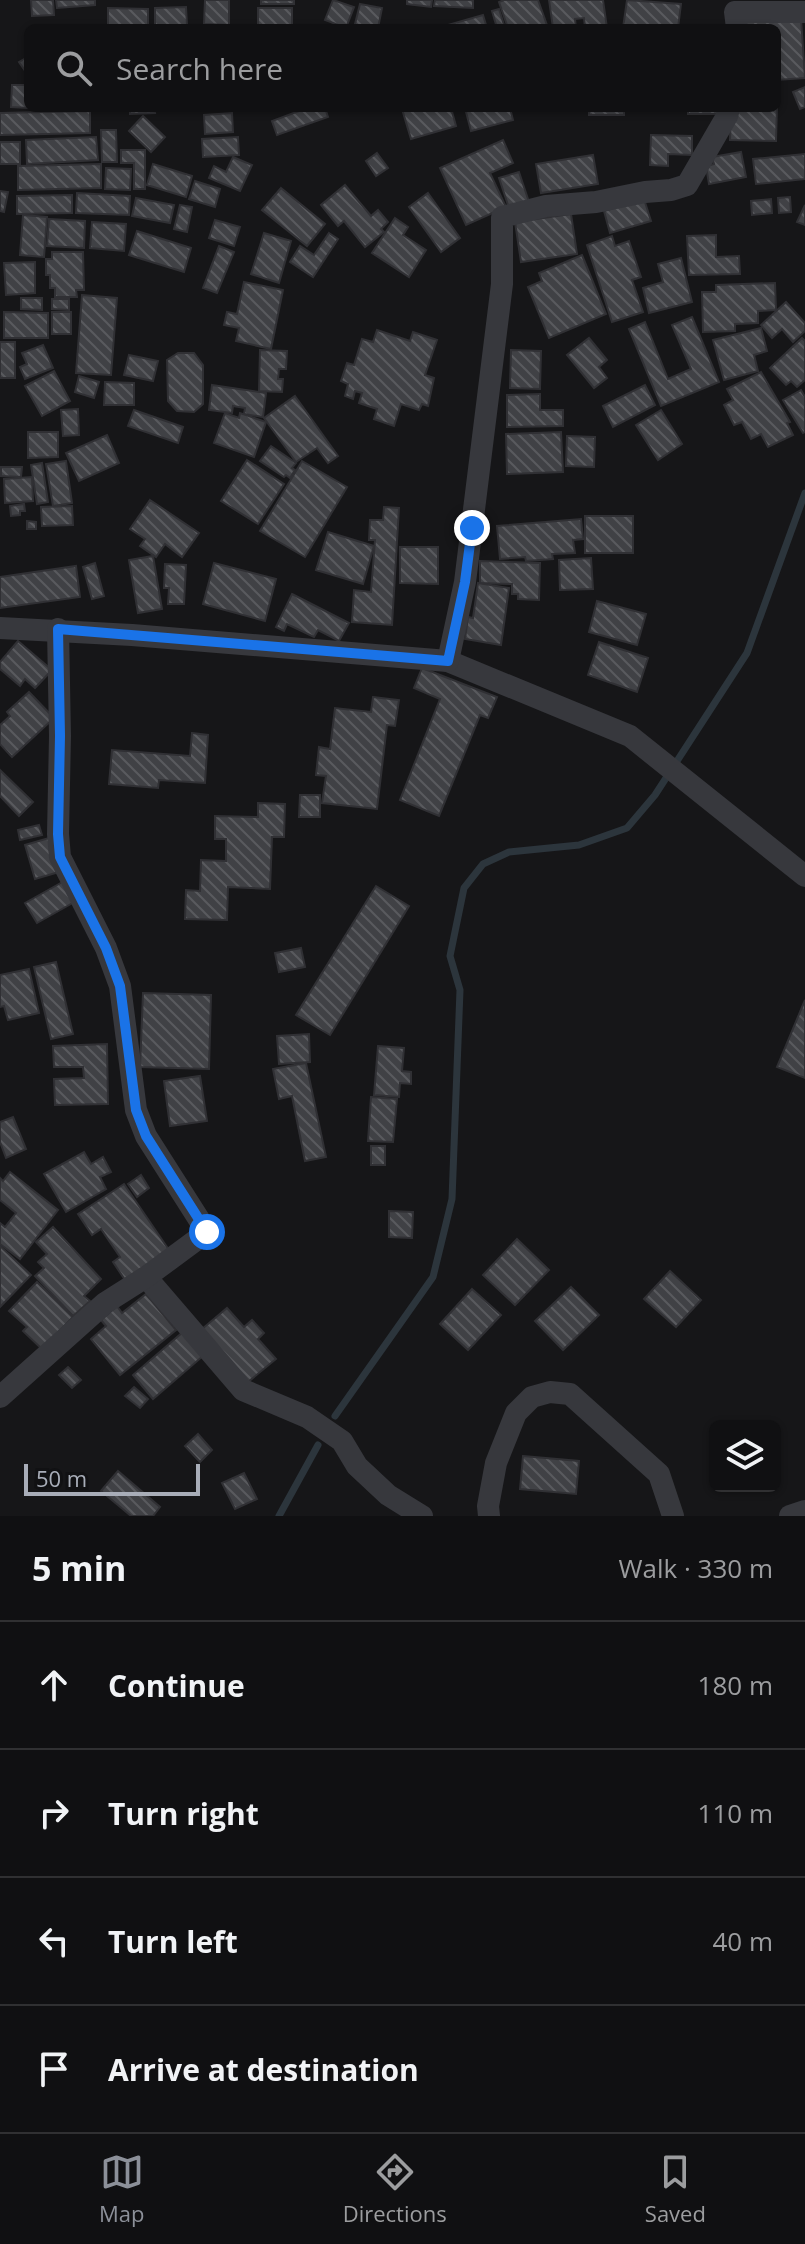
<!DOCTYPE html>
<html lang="en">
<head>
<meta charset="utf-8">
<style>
  :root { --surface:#101012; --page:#1e1e20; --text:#f1f3f6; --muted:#9c9d9f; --line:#303032; --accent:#8c9099 }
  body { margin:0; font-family:"Open Sans",sans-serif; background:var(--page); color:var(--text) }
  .controls { position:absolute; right:24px; bottom:24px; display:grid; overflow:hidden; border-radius:12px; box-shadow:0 2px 6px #0004 }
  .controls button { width:72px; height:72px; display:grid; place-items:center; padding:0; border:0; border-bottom:2px solid var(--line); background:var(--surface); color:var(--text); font:40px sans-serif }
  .scale { position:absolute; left:24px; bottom:20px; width:176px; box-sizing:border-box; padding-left:8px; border:4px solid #a8adb8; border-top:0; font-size:22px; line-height:28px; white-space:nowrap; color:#a8adb8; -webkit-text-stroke:6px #111113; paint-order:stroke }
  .stop { position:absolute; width:24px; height:24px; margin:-18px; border:6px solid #1a73e8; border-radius:50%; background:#fff }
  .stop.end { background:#1a73e8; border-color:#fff; box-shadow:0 2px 8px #0008 }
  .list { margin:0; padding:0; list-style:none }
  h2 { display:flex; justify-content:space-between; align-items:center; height:104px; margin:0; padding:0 32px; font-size:34px }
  h2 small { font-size:26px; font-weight:400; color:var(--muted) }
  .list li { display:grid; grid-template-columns:52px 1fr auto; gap:24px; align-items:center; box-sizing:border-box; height:128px; padding:0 32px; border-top:2px solid var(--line) }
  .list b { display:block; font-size:30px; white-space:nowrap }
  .list em { font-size:26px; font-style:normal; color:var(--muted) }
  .icon { flex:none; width:44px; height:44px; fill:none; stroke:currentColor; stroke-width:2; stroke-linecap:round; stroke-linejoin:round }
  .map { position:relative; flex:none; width:805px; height:1516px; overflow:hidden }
  .search { position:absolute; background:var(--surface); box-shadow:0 2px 6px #0004; left:24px; right:24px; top:24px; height:88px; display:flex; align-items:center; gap:20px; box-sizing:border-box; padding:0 28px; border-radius:12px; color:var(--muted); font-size:30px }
  .sheet { height:616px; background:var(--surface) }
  nav { display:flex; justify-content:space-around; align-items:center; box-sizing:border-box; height:112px; border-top:2px solid var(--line); background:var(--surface); font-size:22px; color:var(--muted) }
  nav a { display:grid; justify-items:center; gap:4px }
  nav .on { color:var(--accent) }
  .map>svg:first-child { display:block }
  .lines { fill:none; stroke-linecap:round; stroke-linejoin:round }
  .stream { stroke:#2c353c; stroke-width:7 }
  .building { fill:url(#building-back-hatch); stroke:#303034; stroke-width:2 }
  .street { stroke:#37383d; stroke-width:22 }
  .route { stroke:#1a73e8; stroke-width:10 }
</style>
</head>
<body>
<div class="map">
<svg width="805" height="1516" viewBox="0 0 805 1516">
  <defs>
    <pattern id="building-back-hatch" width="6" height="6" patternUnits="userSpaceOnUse" patternTransform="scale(2)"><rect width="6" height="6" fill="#404145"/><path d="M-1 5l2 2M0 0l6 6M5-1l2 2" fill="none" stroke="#595a5e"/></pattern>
  </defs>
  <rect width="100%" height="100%" fill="#161618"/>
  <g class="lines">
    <!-- stream -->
    <g class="stream">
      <polyline points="335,1416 433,1277 452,1199 460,990 450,956 464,888 483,864 509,852 579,845 627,828 655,795 747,653 805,493"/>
      <polyline points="279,1516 318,1445"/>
    </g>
  </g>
  <!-- building -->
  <g class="building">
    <polygon points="31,0 53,0 54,15 32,16"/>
    <polygon points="56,0 95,0 95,5 57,8"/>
    <polygon points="205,0 229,0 229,25 204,24"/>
    <rect x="261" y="0" width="33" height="4"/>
    <polygon points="333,0 354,7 346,28 325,20"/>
    <polygon points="407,0 432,0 431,7 407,4"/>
    <polygon points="435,0 473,0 473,8 434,6"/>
    <polygon points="504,0 538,0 548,28 508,28 499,2"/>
    <polygon points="549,0 603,0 607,28 585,28 584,18 575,19 576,28 553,28"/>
    <polygon points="627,0 681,4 678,28 623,28"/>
    <polygon points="360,4 382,8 378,28 354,28"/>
    <polygon points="186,7 187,25 155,26 155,8"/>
    <polygon points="108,8 148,9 148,28 108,28"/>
    <rect x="258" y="8" width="34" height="19"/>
    <polygon points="499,9 505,28 497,28 492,11"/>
    <polygon points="483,15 487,28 441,28 441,27"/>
    <polygon points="801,18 805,78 777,80 777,28 746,28 746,22"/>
    <polygon points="28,57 28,75 19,62"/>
    <polygon points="12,85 28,85 28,108 11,107"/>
    <polygon points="805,87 805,107 800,109 793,92"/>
    <polygon points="777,105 776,141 730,140 731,108 777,108"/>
    <polygon points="130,108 154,108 155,113 130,114"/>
    <polygon points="307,108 325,108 328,117 277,135 272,121"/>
    <polygon points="451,108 456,126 411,139 402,109"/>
    <polygon points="465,108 510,108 513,120 471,131"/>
    <rect x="589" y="108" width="35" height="7"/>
    <rect x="688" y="108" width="33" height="6"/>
    <polygon points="90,111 90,133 0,135 0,113"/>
    <polygon points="232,113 233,132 205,134 204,115"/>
    <polygon points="143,116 165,137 151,152 129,131"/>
    <polygon points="101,130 116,130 117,162 102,162"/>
    <polygon points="651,135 692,136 692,155 668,154 668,166 650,165"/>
    <polygon points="96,137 98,160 27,164 26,140"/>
    <polygon points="238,137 239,155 203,157 202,139"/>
    <polygon points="503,140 513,163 490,173 506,207 466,225 440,168"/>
    <rect x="0" y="142" width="20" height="22"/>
    <polygon points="121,150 145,150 145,189 134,189 134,163 121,163"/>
    <polygon points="741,152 746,177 709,184 706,166 714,164 712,157"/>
    <polygon points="377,153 388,168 376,176 366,161"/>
    <polygon points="805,154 805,179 756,184 753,159"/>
    <polygon points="593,155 598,184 541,193 536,164"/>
    <polygon points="233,157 252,165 240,191 209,178 214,166 226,172"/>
    <polygon points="101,164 101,188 18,190 18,166"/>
    <polygon points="153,164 192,176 186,197 147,185"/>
    <polygon points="106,168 131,169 130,190 105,189"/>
    <polygon points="519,172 529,202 509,208 499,178"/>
    <polygon points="195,181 220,189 215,207 189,199"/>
    <polygon points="345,185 371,216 378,210 388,222 381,229 384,232 365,247 344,221 338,226 321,205"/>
    <polygon points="281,188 325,224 307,246 262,210"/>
    <polygon points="0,191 8,192 4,212 0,211"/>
    <polygon points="77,193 130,196 129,215 76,213"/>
    <polygon points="428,193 460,238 441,252 409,207"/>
    <polygon points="72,195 72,213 17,214 17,196"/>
    <polygon points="790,197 791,212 779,213 778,198"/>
    <polygon points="136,198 174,205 170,223 132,216"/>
    <polygon points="644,199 651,221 610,233 604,211"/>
    <polygon points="771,199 772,213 752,215 751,201"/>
    <polygon points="180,205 192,207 187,232 174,229"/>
    <polygon points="805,205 805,225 797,222"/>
    <polygon points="571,214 577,254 521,262 515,222"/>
    <polygon points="23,215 47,217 44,257 20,255"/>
    <polygon points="395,218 408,227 403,235 426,250 409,277 372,253"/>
    <polygon points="49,219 85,221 84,248 47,246"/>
    <polygon points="215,220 240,227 234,246 209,238"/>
    <polygon points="92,222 126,224 124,251 90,248"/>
    <polygon points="137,231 191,248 184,272 129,255"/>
    <polygon points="264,233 291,241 279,283 251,274"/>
    <polygon points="329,233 338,239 313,277 290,262 300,246 314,255"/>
    <polygon points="716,235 716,257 739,256 740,274 689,275 687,236"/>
    <polygon points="612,236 615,246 629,241 641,277 632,280 643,312 612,322 587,245"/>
    <polygon points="219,246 234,252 217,293 203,288"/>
    <polygon points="52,252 83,252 84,290 76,290 77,297 55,297 55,288 50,288 50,275 46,275 46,259 52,259"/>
    <polygon points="582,255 606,314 549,338 528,287 542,281 539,273"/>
    <polygon points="681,258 692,302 649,313 643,288 663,282 658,264"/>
    <polygon points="35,262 35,293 6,295 4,263"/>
    <polygon points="244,282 283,290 271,349 236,341 239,328 224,325 227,312 237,314"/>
    <polygon points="775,283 776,310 758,311 758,323 735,324 735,331 703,332 702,292 716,292 716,285"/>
    <polygon points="82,295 117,298 111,375 76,373"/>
    <polygon points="21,298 42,298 42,310 21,309"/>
    <polygon points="52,299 69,299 69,310 52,309"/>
    <polygon points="786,302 805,323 805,331 793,342 782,329 772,338 761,325"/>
    <polygon points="4,312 48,313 48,338 4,338"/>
    <rect x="52" y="312" width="19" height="22"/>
    <polygon points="692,317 719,382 661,406 629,329 645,322 668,379 691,369 672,325"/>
    <polygon points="761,328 767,351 754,355 758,371 724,380 713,340"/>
    <polygon points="377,330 410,341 413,332 437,340 425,375 434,378 428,406 422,404 419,410 401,404 394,426 374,419 377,409 359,403 362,393 355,391 353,399 345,396 348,384 341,381 347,363 354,365 362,339 373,342"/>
    <polygon points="589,338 607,360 599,367 607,378 594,388 567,355"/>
    <polygon points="802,338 805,341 805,380 797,387 791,381 786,385 770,368"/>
    <rect x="0" y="342" width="15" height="36"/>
    <polygon points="43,345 53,368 25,379 20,367 27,364 22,353"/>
    <polygon points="260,350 287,351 286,369 279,369 278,379 283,379 282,392 259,391"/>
    <polygon points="511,350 541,351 540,389 510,388"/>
    <polygon points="178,353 194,353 203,365 203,404 194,412 177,411 168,401 167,360"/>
    <polygon points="129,355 158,361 153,381 124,375"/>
    <polygon points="54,371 70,401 42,416 25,386"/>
    <polygon points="761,372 790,422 787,423 793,435 768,447 761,434 751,439 742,422 734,425 724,405 733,400 727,389"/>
    <polygon points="79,376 99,382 94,398 75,392"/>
    <polygon points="105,382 134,383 134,405 104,405"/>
    <polygon points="212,385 266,393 263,417 244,414 245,408 233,406 232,413 209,410"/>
    <polygon points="645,385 655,405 613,427 603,406"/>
    <polygon points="801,390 805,397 805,432 803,433 783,400"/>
    <polygon points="540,394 540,410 563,410 563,426 507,427 507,395"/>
    <polygon points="295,396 338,456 328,463 317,448 296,462 264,418"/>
    <polygon points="78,409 79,435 63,436 61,410"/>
    <polygon points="134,410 183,427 178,443 128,426"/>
    <polygon points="661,410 682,444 658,460 636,425"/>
    <polygon points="225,413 239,418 240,413 266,422 254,457 214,443"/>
    <polygon points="28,432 58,432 58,457 28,458"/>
    <polygon points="561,432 563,472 507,474 506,434"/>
    <polygon points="107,435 119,463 79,481 66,453"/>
    <polygon points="567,436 595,437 594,467 566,466"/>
    <polygon points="271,446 296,463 292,468 295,470 290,478 286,475 284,477 260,461"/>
    <polygon points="247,460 284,484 258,524 221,501"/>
    <polygon points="66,461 72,503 53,506 46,464"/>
    <polygon points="302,461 347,487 305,557 260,531"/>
    <polygon points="42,463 48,502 37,504 31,465"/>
    <polygon points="1,467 22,467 21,477 1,476"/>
    <polygon points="32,477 33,501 5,503 4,479"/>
    <polygon points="150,500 199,533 182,557 165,544 156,557 140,546 145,539 130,529"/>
    <polygon points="24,504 25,511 20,511 20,515 11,516 10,506"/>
    <polygon points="72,506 73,525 42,526 41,507"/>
    <polygon points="384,507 399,508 392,625 352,622 354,590 371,592 375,540 369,540 370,520 383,520"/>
    <rect x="585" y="516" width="48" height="37"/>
    <polygon points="581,519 583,539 573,540 575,553 552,554 553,559 526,561 525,557 500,559 497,526"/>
    <polygon points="27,521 36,522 36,529 27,529"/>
    <polygon points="328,532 374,546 363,584 316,570"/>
    <polygon points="400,547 438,547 438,584 400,583"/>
    <polygon points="153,556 162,609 138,613 129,560"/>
    <polygon points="591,558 593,589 560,590 559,560"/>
    <polygon points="480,561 540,563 539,600 518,599 518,594 512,594 512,584 480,583"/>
    <polygon points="95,563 104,596 92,599 83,567"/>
    <polygon points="214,563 276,579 265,621 203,604"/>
    <polygon points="165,564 186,565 184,604 168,604 169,588 164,588"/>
    <polygon points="76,566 80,597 0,608 0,577"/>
    <polygon points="478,583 509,588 501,645 465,639 468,617 473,618"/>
    <polygon points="292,594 349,623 339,641 318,630 314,637 287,624 284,631 276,627"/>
    <polygon points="597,601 646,614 637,645 589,632"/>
    <polygon points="18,641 52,670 35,688 25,679 20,686 0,669 0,662"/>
    <polygon points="599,642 648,658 637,692 588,675"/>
    <polygon points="422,668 497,697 488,718 480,715 439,816 400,800 440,699 414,688"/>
    <polygon points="29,692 54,718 12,757 0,744 0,725 10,716 7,712"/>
    <polygon points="373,697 399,700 395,726 387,725 377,809 322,803 326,776 316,775 319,747 330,749 335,708 371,712"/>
    <polygon points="192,733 208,735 205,783 159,780 158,788 109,784 112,750 190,756"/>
    <polygon points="0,770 33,802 19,816 0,796"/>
    <polygon points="300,795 320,795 320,817 299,817"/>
    <polygon points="258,803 285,804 284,837 272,837 270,889 228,887 227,920 185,919 186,890 200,891 201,860 226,861 226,839 215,839 215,816 258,817"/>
    <polygon points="39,825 42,835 20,840 18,830"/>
    <polygon points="49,838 59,872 35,879 25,845"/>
    <polygon points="66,880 78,900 37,923 25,903"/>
    <polygon points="376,886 409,906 330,1035 296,1015"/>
    <polygon points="301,948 305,967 279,972 275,953"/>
    <polygon points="56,962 73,1034 51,1039 34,967"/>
    <polygon points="29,969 39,1013 8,1020 4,1006 0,1007 0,975"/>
    <polygon points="143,993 211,995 209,1069 140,1067"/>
    <polygon points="805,1000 805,1078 777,1067"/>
    <polygon points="309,1034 310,1062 279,1064 277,1036"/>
    <polygon points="107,1044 108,1104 55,1105 54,1079 84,1078 83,1067 54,1067 53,1046"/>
    <polygon points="378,1046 404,1048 402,1071 411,1072 411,1084 400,1083 399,1097 374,1095"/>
    <polygon points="306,1063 326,1157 305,1161 292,1096 279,1099 273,1069"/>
    <polygon points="200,1076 207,1121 170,1126 164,1081"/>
    <polygon points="371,1097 397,1099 393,1142 368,1141"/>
    <polygon points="13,1117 26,1149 6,1158 0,1142 0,1122"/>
    <rect x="371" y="1146" width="14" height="19"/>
    <polygon points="84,1152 91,1164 103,1157 111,1172 100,1177 106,1189 66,1212 44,1174"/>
    <polygon points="10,1172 58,1210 20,1259 0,1244 0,1223 5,1227 16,1213 0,1200 0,1178 3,1181"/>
    <polygon points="141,1175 149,1188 137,1197 128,1184"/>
    <polygon points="124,1184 169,1250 125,1280 113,1262 120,1257 101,1229 92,1235 78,1214"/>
    <polygon points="389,1211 413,1212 412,1238 389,1237"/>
    <polygon points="53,1227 101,1279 84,1296 90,1301 73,1316 35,1276 44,1268 38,1262 47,1254 36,1242"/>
    <polygon points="517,1239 549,1270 515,1305 483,1275"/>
    <polygon points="0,1246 31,1275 0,1307"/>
    <polygon points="670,1271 701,1300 676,1327 644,1299"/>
    <polygon points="37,1282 73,1317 42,1349 23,1331 27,1327 9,1311"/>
    <polygon points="571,1287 599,1315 563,1350 535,1321"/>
    <polygon points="472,1289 501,1315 468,1350 440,1324"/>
    <polygon points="146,1294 176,1330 120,1375 91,1339 106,1326 101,1320 117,1306 122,1313"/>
    <polygon points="227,1308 244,1327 252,1320 264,1333 258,1339 276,1359 248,1382 202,1329"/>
    <polygon points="183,1332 203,1356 153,1399 133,1375"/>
    <polygon points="68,1367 81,1380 72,1388 59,1375"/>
    <polygon points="134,1387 148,1399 140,1408 125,1396"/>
    <polygon points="198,1434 212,1450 200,1462 185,1446"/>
    <polygon points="523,1456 579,1461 576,1494 520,1489"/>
    <polygon points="118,1471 160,1507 153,1516 131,1516 101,1491"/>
    <polygon points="244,1473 257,1499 235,1509 222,1483"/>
  </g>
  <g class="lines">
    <!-- street -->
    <g class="street">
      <polyline points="737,28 735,12 805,12"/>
      <polyline points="0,628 132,635 448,661 630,736 805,876"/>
      <polyline points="448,661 465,582 502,284 502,217 546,206 596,202 645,192 671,190 687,185 727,116 729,108"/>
      <polyline points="146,1277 243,1390 307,1417 342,1441 357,1466 388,1495 422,1516"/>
      <polyline points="0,1397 105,1303 146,1277 207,1232 146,1136 136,1110 120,986 106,948 60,857 58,834 60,736 58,629"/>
      <polyline points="489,1516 488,1506 496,1463 516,1413 532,1397 550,1392 570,1394 659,1474 673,1516"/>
      <polyline points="790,1516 805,1511"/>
    </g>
  </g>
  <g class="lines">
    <!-- route -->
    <polyline class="route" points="207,1232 146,1136 136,1110 120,986 106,948 60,857 58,834 60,736 58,629 448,661 465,582 472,528"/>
  </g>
</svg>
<div class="controls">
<button><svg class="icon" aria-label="layers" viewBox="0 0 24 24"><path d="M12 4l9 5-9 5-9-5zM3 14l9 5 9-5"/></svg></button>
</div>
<div class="scale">50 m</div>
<div class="stop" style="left:207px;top:1232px"></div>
<div class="stop end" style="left:472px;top:528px"></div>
<div class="search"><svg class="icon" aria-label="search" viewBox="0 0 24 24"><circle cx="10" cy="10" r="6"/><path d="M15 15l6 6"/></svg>Search here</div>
</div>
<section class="sheet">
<h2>5 min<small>Walk · 330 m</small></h2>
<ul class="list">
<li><svg class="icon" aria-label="ahead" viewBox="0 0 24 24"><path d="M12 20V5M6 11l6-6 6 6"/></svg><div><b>Continue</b></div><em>180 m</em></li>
<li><svg class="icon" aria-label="right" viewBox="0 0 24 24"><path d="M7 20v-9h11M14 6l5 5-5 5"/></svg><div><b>Turn right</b></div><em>110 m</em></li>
<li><svg class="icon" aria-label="left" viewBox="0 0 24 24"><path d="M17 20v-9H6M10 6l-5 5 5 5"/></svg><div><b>Turn left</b></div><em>40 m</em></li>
<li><svg class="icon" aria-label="arrive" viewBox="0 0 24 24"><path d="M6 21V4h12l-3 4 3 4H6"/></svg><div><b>Arrive at destination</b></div></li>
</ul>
</section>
<nav>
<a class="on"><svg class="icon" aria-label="map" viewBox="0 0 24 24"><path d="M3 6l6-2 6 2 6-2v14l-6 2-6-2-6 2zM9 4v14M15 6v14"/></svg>Map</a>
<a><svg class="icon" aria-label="directions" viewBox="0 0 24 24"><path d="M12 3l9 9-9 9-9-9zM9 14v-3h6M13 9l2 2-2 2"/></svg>Directions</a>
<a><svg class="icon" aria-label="saved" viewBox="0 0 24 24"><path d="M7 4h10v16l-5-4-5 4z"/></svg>Saved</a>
</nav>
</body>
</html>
